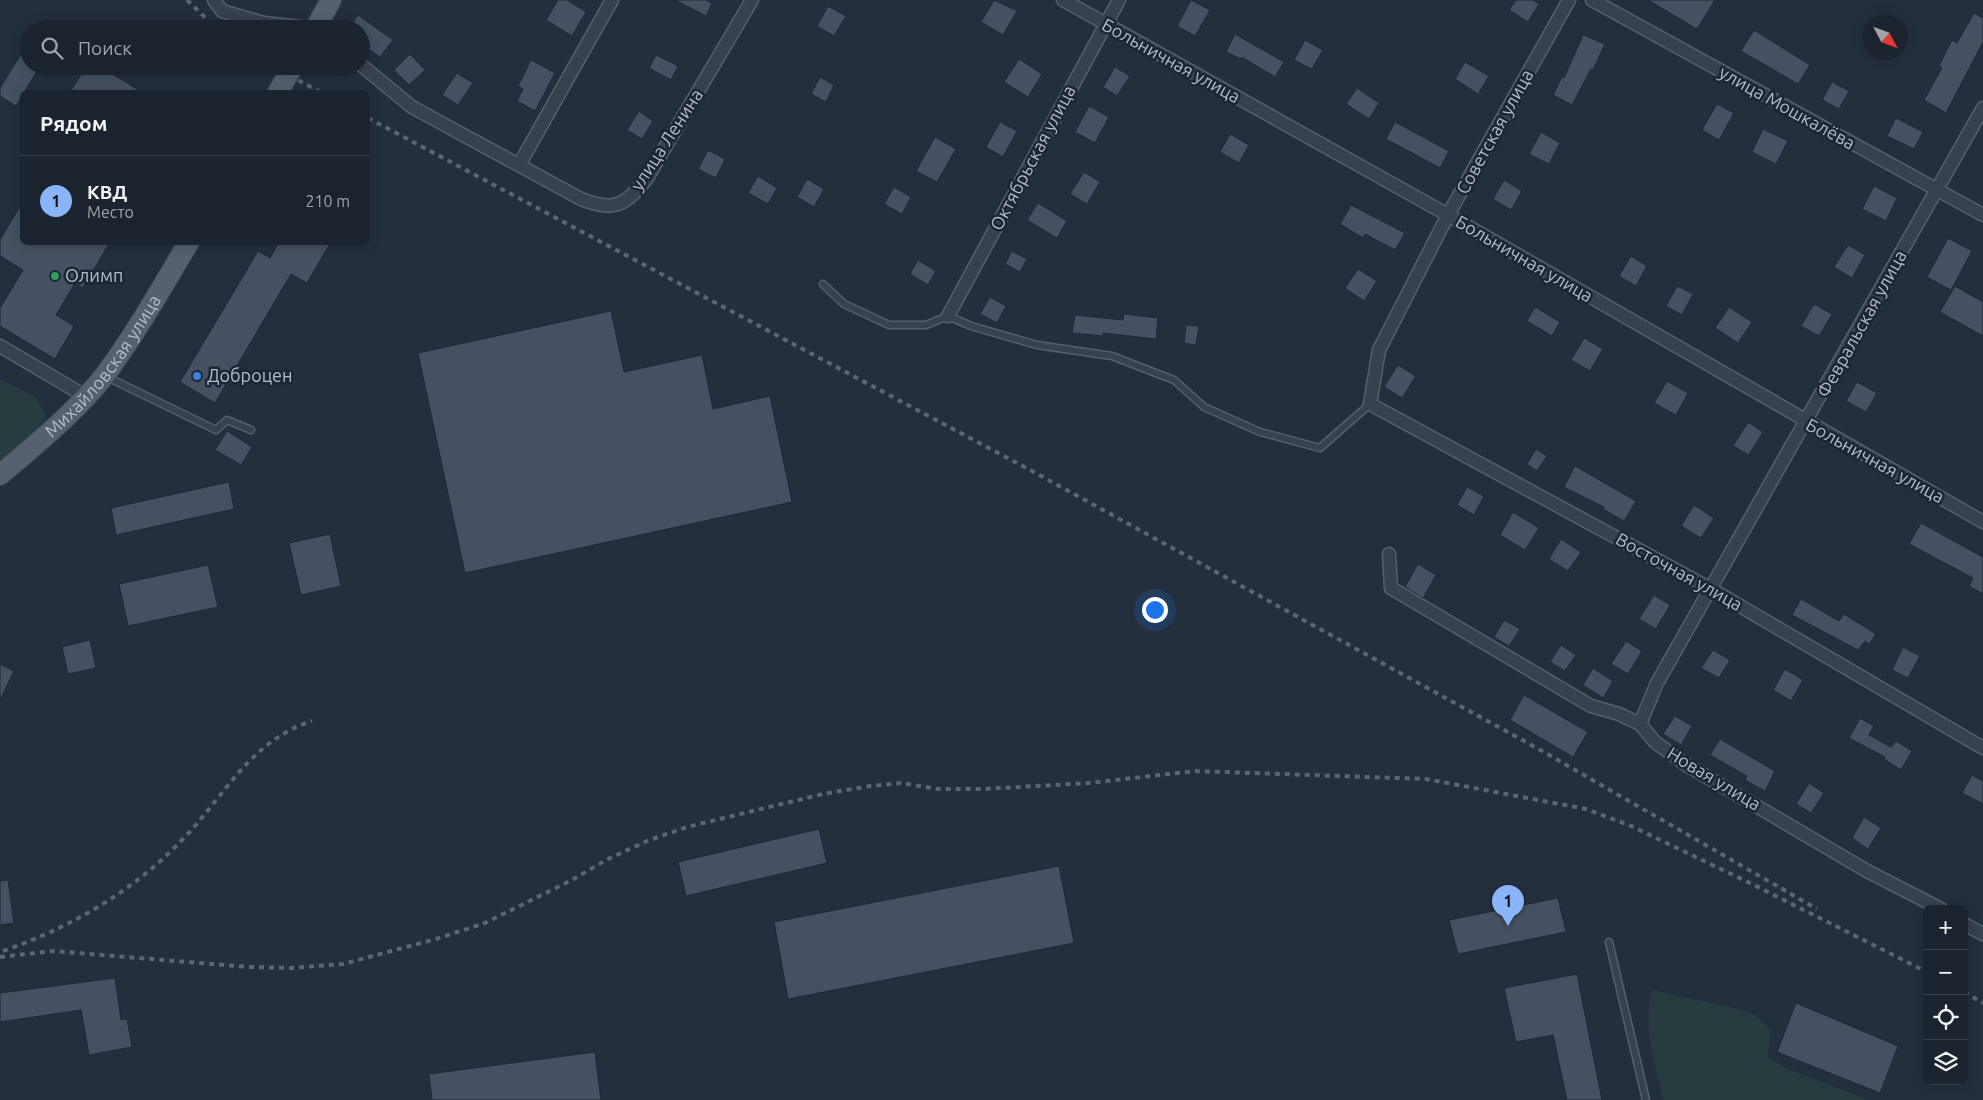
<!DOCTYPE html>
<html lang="ru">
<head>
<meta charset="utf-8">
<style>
  :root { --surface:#1b232e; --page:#242b36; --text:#f1f3f6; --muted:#a0a4aa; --line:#39404a; --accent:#8ab4f8 }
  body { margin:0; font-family:Ubuntu,sans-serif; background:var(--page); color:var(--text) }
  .controls { position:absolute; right:15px; bottom:15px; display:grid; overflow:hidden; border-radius:8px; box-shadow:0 2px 12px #0003 }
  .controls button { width:45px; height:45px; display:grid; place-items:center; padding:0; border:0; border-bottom:1px solid var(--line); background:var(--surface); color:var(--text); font:25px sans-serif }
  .compass { position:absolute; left:1863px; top:15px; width:45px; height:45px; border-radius:50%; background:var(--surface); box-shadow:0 2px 12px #0003; rotate:131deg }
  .you { position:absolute; left:1154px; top:609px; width:18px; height:18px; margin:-12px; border:4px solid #fff; border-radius:50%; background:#1a73e8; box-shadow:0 0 0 8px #1a73e833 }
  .badge { display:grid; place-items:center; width:32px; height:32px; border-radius:50%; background:var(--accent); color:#111; font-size:16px; font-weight:700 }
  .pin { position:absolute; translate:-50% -41px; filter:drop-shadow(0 1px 2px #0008) }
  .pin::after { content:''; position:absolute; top:26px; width:18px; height:15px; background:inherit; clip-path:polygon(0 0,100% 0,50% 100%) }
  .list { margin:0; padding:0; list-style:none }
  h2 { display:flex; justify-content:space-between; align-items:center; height:65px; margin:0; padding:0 20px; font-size:21px }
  h2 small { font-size:16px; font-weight:400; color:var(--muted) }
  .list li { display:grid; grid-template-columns:32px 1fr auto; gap:15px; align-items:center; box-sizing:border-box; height:90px; padding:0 20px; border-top:1px solid var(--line) }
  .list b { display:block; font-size:19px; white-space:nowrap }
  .list p { margin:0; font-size:16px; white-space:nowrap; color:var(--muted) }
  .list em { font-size:16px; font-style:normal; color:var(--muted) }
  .icon { flex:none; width:28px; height:28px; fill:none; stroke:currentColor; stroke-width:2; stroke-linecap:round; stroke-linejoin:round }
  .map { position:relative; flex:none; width:1983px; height:1100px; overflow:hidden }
  .search { position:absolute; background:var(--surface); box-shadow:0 2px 12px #0003; left:20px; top:20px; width:350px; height:55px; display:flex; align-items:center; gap:12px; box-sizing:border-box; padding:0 18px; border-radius:28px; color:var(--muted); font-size:19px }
  .panel { position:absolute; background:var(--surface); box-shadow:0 2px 12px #0003; left:20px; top:90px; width:350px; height:155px; border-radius:8px }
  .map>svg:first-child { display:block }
  .green { fill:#263c3f }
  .building { fill:#455162; stroke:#1f2835 }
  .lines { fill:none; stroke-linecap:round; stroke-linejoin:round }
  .service-casing { stroke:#565f6c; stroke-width:9 }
  .minor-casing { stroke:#565f6c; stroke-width:15 }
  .primary-casing { stroke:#414a57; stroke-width:22 }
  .service { stroke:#38414e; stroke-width:6 }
  .minor { stroke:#38414e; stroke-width:12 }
  .primary { stroke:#56606e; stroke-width:20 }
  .rail { stroke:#5a6575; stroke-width:4; stroke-dasharray:5 5; stroke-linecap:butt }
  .leisure-dot { fill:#2e9e5b; stroke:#1d2633; stroke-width:2 }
  .shop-dot { fill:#3f7fe0; stroke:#1d2633; stroke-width:2 }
  .labels { text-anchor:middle; stroke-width:5; stroke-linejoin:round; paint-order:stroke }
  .street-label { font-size:18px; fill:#b4bcc9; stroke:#1d2633 }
  .poi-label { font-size:18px; fill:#b4bcc9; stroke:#1d2633; text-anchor:start }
</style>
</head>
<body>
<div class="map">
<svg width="1983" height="1100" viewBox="0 0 1983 1100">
  <rect width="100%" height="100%" fill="#242f3e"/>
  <!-- green -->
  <g class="green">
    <polygon points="0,379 35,397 46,415 37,429 0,463"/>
    <path d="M1652,990L1751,1012L1771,1030L1768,1058L1788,1069L1869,1100H1663C1654,1058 1643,1033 1652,990Z"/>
  </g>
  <!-- building -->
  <g class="building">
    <polygon points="558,0 567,0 586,12 572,36 546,20"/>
    <polygon points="675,0 706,0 712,3 706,16"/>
    <polygon points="994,0 1017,11 1003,35 981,22"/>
    <polygon points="1191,0 1210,10 1195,36 1177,26"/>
    <polygon points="1516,0 1533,0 1539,4 1528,22 1509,10"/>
    <polygon points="1648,0 1715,0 1697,29"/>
    <polygon points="828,6 846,16 834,36 817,26"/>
    <polygon points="1974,13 1983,18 1983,42 1946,113 1924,100 1942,68 1939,66 1952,40 1957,43"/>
    <polygon points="358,15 393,40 380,57 361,44 361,29 348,29"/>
    <polygon points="1754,30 1810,65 1798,84 1741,51"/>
    <polygon points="1235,34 1284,62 1275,77 1242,57 1241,59 1226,52"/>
    <polygon points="1583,35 1605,44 1593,70 1591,69 1572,105 1553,95 1562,77 1564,78"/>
    <polygon points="1305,40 1323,50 1312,69 1294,60"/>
    <polygon points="29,41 29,66 40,66 16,106 0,96 0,88"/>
    <polygon points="410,54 425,70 409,85 394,70"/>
    <polygon points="656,55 678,66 671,80 649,68"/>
    <polygon points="1019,59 1042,74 1028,97 1004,82"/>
    <polygon points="531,60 555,73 535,111 517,101 523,89 518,86"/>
    <polygon points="1465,62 1489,76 1478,94 1455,79"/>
    <polygon points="86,66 113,66 109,72 142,92 70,92"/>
    <polygon points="1115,67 1130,76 1117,96 1103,87"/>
    <polygon points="457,73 473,83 458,105 442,95"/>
    <polygon points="820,77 834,85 826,102 811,94"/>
    <polygon points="1832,82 1849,91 1839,109 1822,100"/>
    <polygon points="1357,88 1379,103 1369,119 1346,104"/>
    <polygon points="1717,104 1734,113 1719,140 1702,130"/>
    <polygon points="1089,106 1109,117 1095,143 1075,132"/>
    <polygon points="639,111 653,121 642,139 627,130"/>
    <polygon points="1896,118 1923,132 1914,149 1887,136"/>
    <polygon points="1000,122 1017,131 1003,157 986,147"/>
    <polygon points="1395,122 1449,151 1440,168 1386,139"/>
    <polygon points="1763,129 1788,141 1776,164 1752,152"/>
    <polygon points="1541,132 1560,143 1549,164 1529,154"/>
    <polygon points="1230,134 1249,145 1239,163 1220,152"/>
    <polygon points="935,137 956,149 937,182 916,171"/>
    <polygon points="708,150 725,159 716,178 698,169"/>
    <polygon points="1084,172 1100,182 1087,204 1070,194"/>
    <polygon points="758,176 777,188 768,204 748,193"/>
    <polygon points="807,179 824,189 814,207 797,197"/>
    <polygon points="1504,180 1522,191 1511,210 1493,199"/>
    <polygon points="1874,186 1897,198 1886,221 1862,209"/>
    <polygon points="894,187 911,197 902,214 884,204"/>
    <polygon points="22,203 22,242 110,242 83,288 75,283 56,315 74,326 55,359 0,326 0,308 23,270 0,256 0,240"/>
    <polygon points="1038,203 1067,221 1057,238 1027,220"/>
    <polygon points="1351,205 1405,233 1395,250 1365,234 1363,238 1340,224"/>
    <polygon points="1948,238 1972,251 1951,290 1927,277"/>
    <polygon points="279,242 331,242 307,283 291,274 215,403 180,382 258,251 270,258"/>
    <polygon points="1848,245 1865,255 1852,278 1834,267"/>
    <polygon points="1012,251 1027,259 1020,272 1005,264"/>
    <polygon points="1631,256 1647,266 1636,286 1619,276"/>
    <polygon points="918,260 936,271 928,285 910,274"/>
    <polygon points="1358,269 1377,281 1364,301 1345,288"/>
    <polygon points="1677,286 1693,294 1682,315 1666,306"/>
    <polygon points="1955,286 1983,302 1983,336 1940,312"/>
    <polygon points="990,297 1006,306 997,323 980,314"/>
    <polygon points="1814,304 1832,314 1819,336 1801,326"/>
    <polygon points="1535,307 1560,322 1552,336 1527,321"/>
    <polygon points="1729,307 1752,322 1738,343 1715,328"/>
    <polygon points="611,311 624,372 702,355 713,409 770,396 792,502 465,573 418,353"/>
    <polygon points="1124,314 1158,318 1156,339 1103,333 1103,336 1072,333 1075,315 1123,320"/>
    <polygon points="1186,325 1199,326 1196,345 1184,343"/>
    <polygon points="1584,338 1603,349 1590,371 1571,360"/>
    <polygon points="1398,365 1416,376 1402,398 1384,387"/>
    <polygon points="1667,381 1688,393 1676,415 1654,403"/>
    <polygon points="1857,382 1877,393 1866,412 1846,401"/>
    <polygon points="1748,422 1763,432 1749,455 1733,446"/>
    <polygon points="227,431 252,447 241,465 215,450"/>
    <polygon points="1536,449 1547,456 1537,471 1527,464"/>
    <polygon points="1575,466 1636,501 1624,521 1603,509 1604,507 1564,487"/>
    <polygon points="229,482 234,509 116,535 111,508"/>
    <polygon points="1467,487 1484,496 1474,515 1457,505"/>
    <polygon points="1694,505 1714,518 1701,538 1681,526"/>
    <polygon points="1513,512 1539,528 1525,550 1500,535"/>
    <polygon points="1921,523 1983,557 1983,594 1969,586 1973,578 1909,544"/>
    <polygon points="330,534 341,586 301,595 289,543"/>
    <polygon points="1561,539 1581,552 1568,571 1549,559"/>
    <polygon points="1418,564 1436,575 1423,598 1405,587"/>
    <polygon points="208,565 218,607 128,626 119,584"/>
    <polygon points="1654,595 1670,605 1656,629 1639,619"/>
    <polygon points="1801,599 1839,621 1844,614 1876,634 1869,644 1865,641 1858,650 1792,615"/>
    <polygon points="1504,620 1520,629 1509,646 1494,637"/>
    <polygon points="90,640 96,668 68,674 62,647"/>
    <polygon points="1626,641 1642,651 1628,674 1611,664"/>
    <polygon points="1561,645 1576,655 1565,671 1550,662"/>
    <polygon points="1903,647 1920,656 1908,678 1892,670"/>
    <polygon points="1713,650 1730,660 1719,678 1701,668"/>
    <polygon points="0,664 14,671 0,700"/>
    <polygon points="1593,668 1613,681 1603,698 1583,685"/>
    <polygon points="1785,669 1803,680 1791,701 1773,690"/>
    <polygon points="1524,695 1588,732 1573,757 1510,720"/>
    <polygon points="1675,716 1692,726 1681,745 1663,734"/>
    <polygon points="1860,718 1874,726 1869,735 1891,747 1896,741 1912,751 1901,770 1884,759 1885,757 1849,738"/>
    <polygon points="1720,739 1775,771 1765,791 1745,780 1747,776 1710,755"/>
    <polygon points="1972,775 1983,781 1983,804 1962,793"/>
    <polygon points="1809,783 1824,793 1811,813 1796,804"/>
    <polygon points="1864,817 1881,828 1868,849 1852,838"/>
    <polygon points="819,829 827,863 686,896 678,862"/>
    <polygon points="1059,866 1074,943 788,999 774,922"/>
    <polygon points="8,880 14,923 0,925 0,881"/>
    <polygon points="1558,898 1566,932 1458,954 1449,920"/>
    <polygon points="1577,974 1602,1100 1567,1100 1553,1035 1516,1042 1504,988"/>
    <polygon points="115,978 121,1020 127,1019 132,1047 89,1055 81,1010 0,1022 0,993"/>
    <polygon points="1796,1003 1898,1046 1880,1093 1777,1052"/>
    <polygon points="595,1052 601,1100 432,1100 429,1074"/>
  </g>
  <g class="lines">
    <!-- service casing -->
    <g class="service-casing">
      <g id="service">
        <polyline points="823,284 844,304 889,325 926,325 948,316 971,326 1037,345 1112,356 1174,380 1204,407 1260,432 1320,448 1370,404"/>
        <polyline points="107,377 216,430 227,420 251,430"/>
        <polyline points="1609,942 1646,1100"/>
      </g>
    </g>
    <!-- minor casing -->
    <g class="minor-casing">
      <g id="minor">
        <polyline points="214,0 222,11 264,23 317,29"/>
        <polyline points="1063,0 1448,215 1983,522"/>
        <polyline points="1569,0 1448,215 1379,350 1370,404 1711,589 1983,748"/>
        <polyline points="1592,0 1983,215"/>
        <path d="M361,65L412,107L581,199C615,212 625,206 647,178L752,0"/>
        <polyline points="519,165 612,0"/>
        <polyline points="948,316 1119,0"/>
        <polyline points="0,346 85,396"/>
        <polyline points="1389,554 1391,588 1591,706 1619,714 1640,724 1655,742 1685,764 1867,871 1941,909"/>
        <polyline points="1640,724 1657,683 1983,108"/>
        <polyline points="1964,924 1983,934"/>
      </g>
    </g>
    <!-- primary casing -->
    <g class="primary-casing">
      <g id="primary">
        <polyline points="315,29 331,0"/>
        <polyline points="278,92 293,66"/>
        <path id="s1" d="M0,475C36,444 75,413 105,375C136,333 162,287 189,242"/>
      </g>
    </g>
    <!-- service -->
    <use href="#service" class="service"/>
    <!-- minor -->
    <use href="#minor" class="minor"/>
    <!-- primary -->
    <use href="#primary" class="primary"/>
    <!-- rail -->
    <g class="rail">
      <polyline points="187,0 217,29"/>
      <polyline points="272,66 320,92"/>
      <polyline points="368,118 1032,471 1535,747 1817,909"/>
      <path d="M3,951C69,928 131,893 180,842C224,798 249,741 312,721"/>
      <polyline points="0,957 53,951 249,967 291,968 343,964 436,939 485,923 570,881 608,859 647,841 687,827 823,794 870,786 901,783 938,789 984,789 1089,783 1195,771 1426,779 1586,809 1629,825 1752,884 1927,972"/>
      <polyline points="1964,992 1983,1003"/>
    </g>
  </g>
  <!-- markers -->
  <circle class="leisure-dot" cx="55" cy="276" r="5"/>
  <circle class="shop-dot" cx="197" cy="376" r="5"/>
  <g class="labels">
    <!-- street labels -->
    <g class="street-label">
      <text transform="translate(1171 61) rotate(29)" y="6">Больничная улица</text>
      <text transform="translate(1787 108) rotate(29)" y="6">улица Мошкалёва</text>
      <text transform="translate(1495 132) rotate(-61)" y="6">Советская улица</text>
      <text transform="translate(667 140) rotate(-57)" y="6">улица Ленина</text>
      <text transform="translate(1033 158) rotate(-62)" y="6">Октябрьская улица</text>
      <text transform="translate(1524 259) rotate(30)" y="6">Больничная улица</text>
      <text transform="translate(1862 324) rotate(-61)" y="6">Февральская улица</text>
      <text dy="6" stroke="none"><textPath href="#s1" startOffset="151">Михайловская улица</textPath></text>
      <text transform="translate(1875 461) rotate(29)" y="6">Больничная улица</text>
      <text transform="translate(1679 572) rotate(29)" y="6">Восточная улица</text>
      <text transform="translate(1714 779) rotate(31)" y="6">Новая улица</text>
    </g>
    <!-- poi labels -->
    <g class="poi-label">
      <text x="65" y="282">Олимп</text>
      <text x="207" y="382">Доброцен</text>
    </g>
  </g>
</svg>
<div class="controls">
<button>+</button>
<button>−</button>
<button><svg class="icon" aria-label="locate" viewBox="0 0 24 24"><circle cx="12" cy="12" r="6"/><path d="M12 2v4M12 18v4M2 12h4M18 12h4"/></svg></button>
<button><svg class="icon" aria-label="layers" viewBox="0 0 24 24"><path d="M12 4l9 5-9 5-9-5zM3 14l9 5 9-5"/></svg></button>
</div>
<svg class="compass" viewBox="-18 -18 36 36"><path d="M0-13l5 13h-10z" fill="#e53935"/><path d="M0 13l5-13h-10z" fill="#a0a4aa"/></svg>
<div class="you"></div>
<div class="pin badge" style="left:1508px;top:926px">1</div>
<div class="search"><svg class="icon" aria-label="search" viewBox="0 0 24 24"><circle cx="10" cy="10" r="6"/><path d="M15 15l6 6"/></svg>Поиск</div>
<section class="panel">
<h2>Рядом<small></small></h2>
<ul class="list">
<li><span class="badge">1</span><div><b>КВД</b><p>Место</p></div><em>210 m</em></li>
</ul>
</section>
</div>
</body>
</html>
